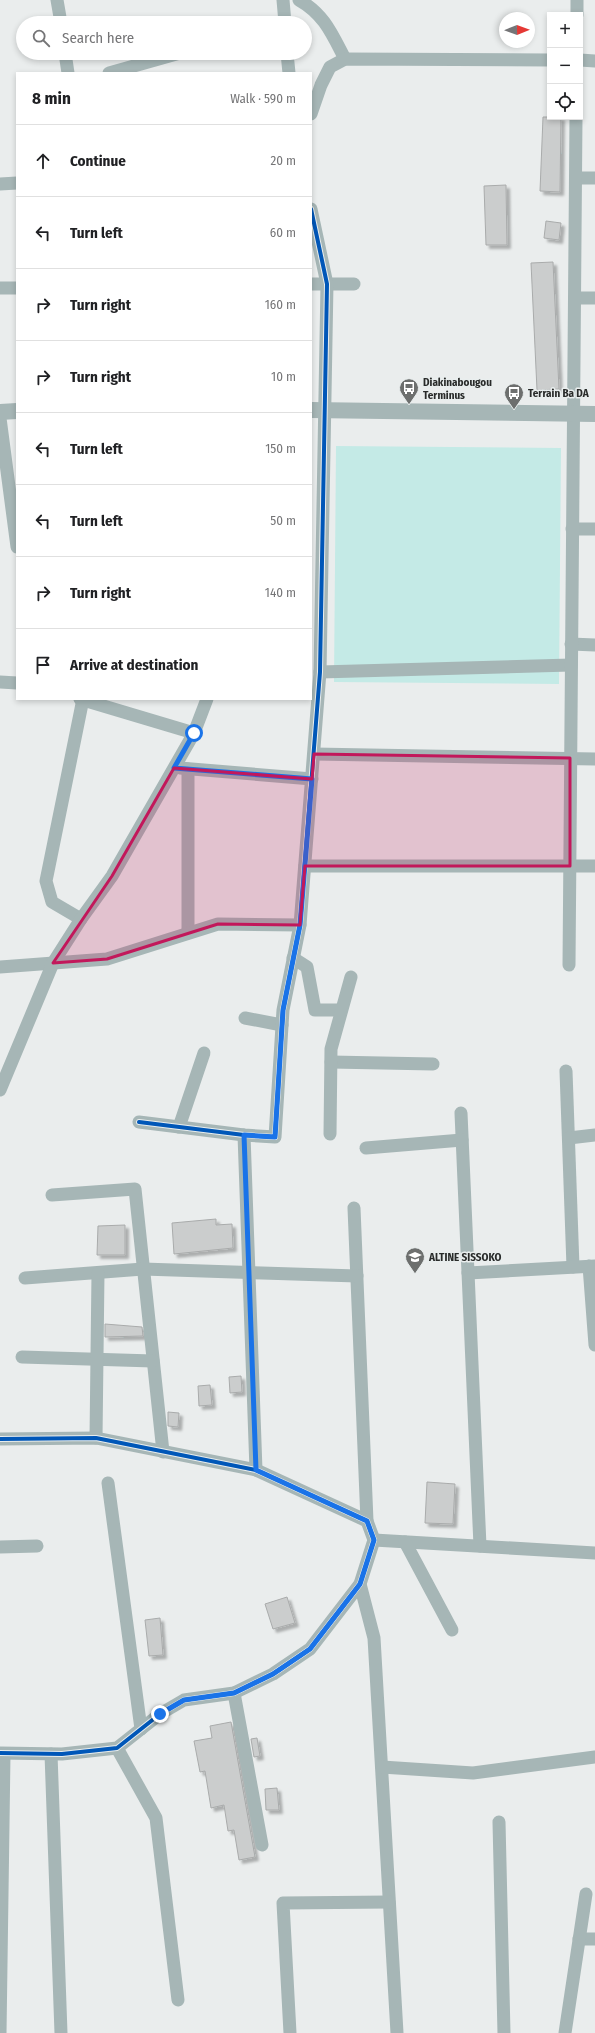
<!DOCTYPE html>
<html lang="en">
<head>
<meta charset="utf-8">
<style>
  :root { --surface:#fff; --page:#f2f2f2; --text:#202124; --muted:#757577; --line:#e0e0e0 }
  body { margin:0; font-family:"Fira Sans Condensed",sans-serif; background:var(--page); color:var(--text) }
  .controls { position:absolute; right:12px; top:12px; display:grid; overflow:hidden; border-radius:0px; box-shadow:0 2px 6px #0003 }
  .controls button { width:36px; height:36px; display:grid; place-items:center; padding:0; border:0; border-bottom:1px solid var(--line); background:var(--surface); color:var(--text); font:20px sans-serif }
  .compass { position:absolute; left:499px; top:12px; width:36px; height:36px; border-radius:50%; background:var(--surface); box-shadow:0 2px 6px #0003; rotate:89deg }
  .stop { position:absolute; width:12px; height:12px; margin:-9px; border:3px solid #1a73e8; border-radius:50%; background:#fff }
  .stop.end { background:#1a73e8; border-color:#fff; box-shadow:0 1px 4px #0008 }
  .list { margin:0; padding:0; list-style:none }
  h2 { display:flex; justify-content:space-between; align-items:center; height:52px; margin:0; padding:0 16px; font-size:17px }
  h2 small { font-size:13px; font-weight:400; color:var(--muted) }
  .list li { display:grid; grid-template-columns:26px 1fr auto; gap:12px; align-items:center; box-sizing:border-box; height:72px; padding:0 16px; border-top:1px solid var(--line) }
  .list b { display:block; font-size:15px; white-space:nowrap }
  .list em { font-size:13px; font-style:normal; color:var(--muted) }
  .icon { flex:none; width:22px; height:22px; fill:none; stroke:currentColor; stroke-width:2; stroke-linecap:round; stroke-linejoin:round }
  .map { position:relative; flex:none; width:595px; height:2033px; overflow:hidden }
  .search { position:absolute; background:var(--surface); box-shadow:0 2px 6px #0003; left:16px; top:16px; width:296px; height:44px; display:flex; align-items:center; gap:10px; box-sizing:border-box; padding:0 14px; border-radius:22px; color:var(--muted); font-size:15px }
  .panel { position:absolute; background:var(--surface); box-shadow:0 2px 6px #0003; left:16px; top:72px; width:296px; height:628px; border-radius:0px }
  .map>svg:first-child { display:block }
  .green { fill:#c4eae6 }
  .building { fill:#cbcdcd; stroke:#a9abab; filter:url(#shadow) }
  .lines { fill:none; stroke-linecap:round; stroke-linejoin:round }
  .minor { stroke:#a6b6b6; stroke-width:13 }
  .tertiary { stroke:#a6b6b6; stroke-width:16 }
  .cycleway-casing { stroke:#e9eeee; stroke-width:6 }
  .cycleway { stroke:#0057b8; stroke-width:4 }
  .route { stroke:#1a73e8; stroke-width:5 }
  .marked { fill:#c2185b; fill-opacity:0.2; stroke:#c2185b; stroke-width:3; stroke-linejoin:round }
  .labels { text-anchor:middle; stroke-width:3; stroke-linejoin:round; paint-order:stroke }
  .poi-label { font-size:11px; font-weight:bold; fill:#292b2a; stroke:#e9eeee; text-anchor:start }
</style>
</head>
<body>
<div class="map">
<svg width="595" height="2033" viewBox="0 0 595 2033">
  <defs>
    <filter id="shadow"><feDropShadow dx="3.5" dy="3.5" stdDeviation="1" flood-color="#0004"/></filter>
  </defs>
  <rect width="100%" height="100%" fill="#eaeded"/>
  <!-- green -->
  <polygon class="green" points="336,446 561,448 559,684 334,682"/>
  <!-- building -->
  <g class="building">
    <polygon points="543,117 561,117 560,192 540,191"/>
    <polygon points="506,185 507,245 486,245 484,186"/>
    <polygon points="546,221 561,223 559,240 544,238"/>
    <polygon points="553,262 559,389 537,390 531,263"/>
    <polygon points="216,1219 216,1225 232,1224 233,1248 174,1254 172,1223"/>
    <polygon points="125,1225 125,1255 97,1255 98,1226"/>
    <polygon points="105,1324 142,1327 143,1336 105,1337"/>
    <polygon points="241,1376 242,1392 230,1393 229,1377"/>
    <polygon points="210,1385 212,1405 199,1406 198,1386"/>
    <polygon points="168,1412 179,1413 178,1427 168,1426"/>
    <polygon points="427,1482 455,1484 453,1524 425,1523"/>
    <polygon points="287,1597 295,1623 273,1629 265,1604"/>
    <polygon points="160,1618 163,1655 149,1656 145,1620"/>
    <polygon points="231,1722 255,1857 239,1860 234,1830 228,1831 224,1805 211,1808 205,1771 200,1772 194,1741 212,1738 210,1726"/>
    <polygon points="257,1738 260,1756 254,1757 251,1739"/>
    <polygon points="277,1788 279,1810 266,1810 265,1789"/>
  </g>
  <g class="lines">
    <!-- minor -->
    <g class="minor">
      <polyline points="57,0 61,23"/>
      <polyline points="283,0 285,23"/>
      <path d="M299,0C324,14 332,34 345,59"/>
      <polyline points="577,15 577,0"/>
      <polyline points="65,53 68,73"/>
      <polyline points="287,53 289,73"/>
      <polyline points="580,60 595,61"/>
      <polyline points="109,73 180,53"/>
      <polyline points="311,114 321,85 330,67 345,59 550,60"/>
      <polyline points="576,178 595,178"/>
      <polyline points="0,184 17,183"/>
      <polyline points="311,284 354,284"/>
      <polyline points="0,288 17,288"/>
      <polyline points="575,298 595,298"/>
      <polyline points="0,418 17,547"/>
      <polyline points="572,529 595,529"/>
      <polyline points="571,644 595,645"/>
      <polyline points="320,672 571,665"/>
      <polyline points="0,682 17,683"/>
      <polyline points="80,699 194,733 207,699"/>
      <polyline points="314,754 595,759"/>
      <polyline points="180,768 312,779"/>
      <polyline points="188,769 188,933"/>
      <polyline points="305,866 595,866"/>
      <polyline points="81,919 52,902 46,881 83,699"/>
      <polyline points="293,958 307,967 315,1010 341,1010"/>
      <polyline points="569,965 576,117"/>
      <polyline points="0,967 107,959 218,924 300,925"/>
      <polyline points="245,1018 282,1025"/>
      <polyline points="331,1062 433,1064"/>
      <polyline points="566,1071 573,1267"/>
      <polyline points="0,1090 53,963 81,919 112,876 194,733"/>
      <polyline points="461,1113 480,1546"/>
      <polyline points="139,1122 244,1135 275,1137 283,1010 300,925 320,672 327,284 311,209"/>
      <polyline points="179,1127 204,1053"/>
      <polyline points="330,1134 331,1049 351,977"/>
      <polyline points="244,1135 256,1470"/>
      <polyline points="569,1138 595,1135"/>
      <polyline points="366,1148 462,1140"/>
      <polyline points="52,1195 135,1189 163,1452"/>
      <polyline points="354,1208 367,1521"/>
      <polyline points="589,1266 595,1345"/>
      <polyline points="468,1273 595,1266"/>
      <polyline points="25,1278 143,1269 357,1276"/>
      <polyline points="22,1357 153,1361"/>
      <polyline points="96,1438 98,1273"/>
      <polyline points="0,1439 96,1438 256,1470 367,1521 374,1540 360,1584 310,1649 273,1674 234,1693 184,1700 160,1714 117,1748 62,1754 0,1753"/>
      <polyline points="108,1483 141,1729"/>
      <polyline points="374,1540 595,1553"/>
      <polyline points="405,1542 452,1630"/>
      <polyline points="0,1547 37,1546"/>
      <polyline points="360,1584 374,1638 397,2033"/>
      <polyline points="234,1693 262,1845"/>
      <polyline points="117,1748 156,1818 178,2000"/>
      <polyline points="51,1754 61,2033"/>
      <polyline points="382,1767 473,1773 595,1757"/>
      <polyline points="499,1822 504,2033"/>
      <polyline points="579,1939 595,1939"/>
      <polyline points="0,2033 4,1754"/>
      <polyline points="290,2033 283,1903 389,1902"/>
      <polyline points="565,2033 586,1894"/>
    </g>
    <!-- tertiary -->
    <g class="tertiary">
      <polyline points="311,410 595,414"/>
      <polyline points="0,412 17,411"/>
    </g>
    <!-- cycleway casing -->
    <g class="cycleway-casing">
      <g id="cycleway">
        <polyline points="139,1122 244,1135 275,1137 283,1010 300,925 320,672 327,284 311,209"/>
        <polyline points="0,1439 96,1438 256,1470 367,1521 374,1540 360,1584 310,1649 273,1674 234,1693 184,1700 160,1714 117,1748 62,1754 0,1753"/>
      </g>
    </g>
    <!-- cycleway -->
    <use href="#cycleway" class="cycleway"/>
  </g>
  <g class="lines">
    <!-- route -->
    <polyline class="route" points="160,1714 184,1700 234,1693 273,1674 310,1649 360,1584 374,1540 367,1521 256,1470 244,1135 275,1137 283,1010 300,925 312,779 174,768 194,733"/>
  </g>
  <!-- marked area -->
  <path class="marked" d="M314,754L570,758V866H305L300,925L218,924L107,959L53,963L112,876L174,768L312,779Z"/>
  <!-- icons -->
  <defs>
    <g id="bus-pin" transform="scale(1)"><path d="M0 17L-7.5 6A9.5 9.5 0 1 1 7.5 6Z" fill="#6d6f6e" stroke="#e9eeee"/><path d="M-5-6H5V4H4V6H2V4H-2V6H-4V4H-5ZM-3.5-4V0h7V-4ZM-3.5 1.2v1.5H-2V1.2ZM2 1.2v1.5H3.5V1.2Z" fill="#fff"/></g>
    <g id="school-pin" transform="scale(1)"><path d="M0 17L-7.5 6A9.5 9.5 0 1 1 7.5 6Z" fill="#6d6f6e" stroke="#e9eeee"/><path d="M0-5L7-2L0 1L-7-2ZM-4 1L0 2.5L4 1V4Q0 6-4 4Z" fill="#fff"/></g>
  </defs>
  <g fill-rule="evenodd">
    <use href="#bus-pin" x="409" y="388"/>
    <use href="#bus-pin" x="514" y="393"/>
    <use href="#school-pin" x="415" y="1257"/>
  </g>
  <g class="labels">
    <!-- poi labels -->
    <g class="poi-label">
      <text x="423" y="386">Diakinabougou<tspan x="423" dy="13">Terminus</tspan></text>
      <text x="528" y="397">Terrain Ba DA</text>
      <text x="429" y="1261">ALTINE SISSOKO</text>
    </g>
  </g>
</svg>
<div class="controls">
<button>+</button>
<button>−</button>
<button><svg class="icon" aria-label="locate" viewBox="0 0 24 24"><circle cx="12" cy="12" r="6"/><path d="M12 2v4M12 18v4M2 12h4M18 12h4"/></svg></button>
</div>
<svg class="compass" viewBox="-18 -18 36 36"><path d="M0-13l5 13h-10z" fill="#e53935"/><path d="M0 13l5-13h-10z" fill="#757577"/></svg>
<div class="stop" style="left:194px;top:733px"></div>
<div class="stop end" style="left:160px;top:1714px"></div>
<div class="search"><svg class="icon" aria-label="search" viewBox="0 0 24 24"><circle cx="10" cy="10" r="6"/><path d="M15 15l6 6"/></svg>Search here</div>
<section class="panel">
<h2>8 min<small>Walk · 590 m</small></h2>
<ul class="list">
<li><svg class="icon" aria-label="ahead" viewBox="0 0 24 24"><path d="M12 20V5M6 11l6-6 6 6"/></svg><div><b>Continue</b></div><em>20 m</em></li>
<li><svg class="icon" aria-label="left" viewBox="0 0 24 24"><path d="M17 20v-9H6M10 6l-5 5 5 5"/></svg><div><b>Turn left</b></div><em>60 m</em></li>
<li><svg class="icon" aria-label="right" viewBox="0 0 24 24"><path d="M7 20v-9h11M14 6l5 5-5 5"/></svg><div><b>Turn right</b></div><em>160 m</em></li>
<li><svg class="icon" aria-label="right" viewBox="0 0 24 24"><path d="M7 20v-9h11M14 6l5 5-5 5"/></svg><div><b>Turn right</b></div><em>10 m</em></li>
<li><svg class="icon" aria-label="left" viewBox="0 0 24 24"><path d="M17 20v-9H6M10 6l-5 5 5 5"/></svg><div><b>Turn left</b></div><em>150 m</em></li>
<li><svg class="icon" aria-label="left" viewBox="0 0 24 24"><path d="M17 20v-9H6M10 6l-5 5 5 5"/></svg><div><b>Turn left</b></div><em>50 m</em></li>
<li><svg class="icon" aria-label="right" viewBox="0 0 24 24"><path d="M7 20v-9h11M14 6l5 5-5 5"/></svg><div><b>Turn right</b></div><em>140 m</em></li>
<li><svg class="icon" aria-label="arrive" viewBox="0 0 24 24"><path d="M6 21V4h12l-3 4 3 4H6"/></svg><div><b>Arrive at destination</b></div></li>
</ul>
</section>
</div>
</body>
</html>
